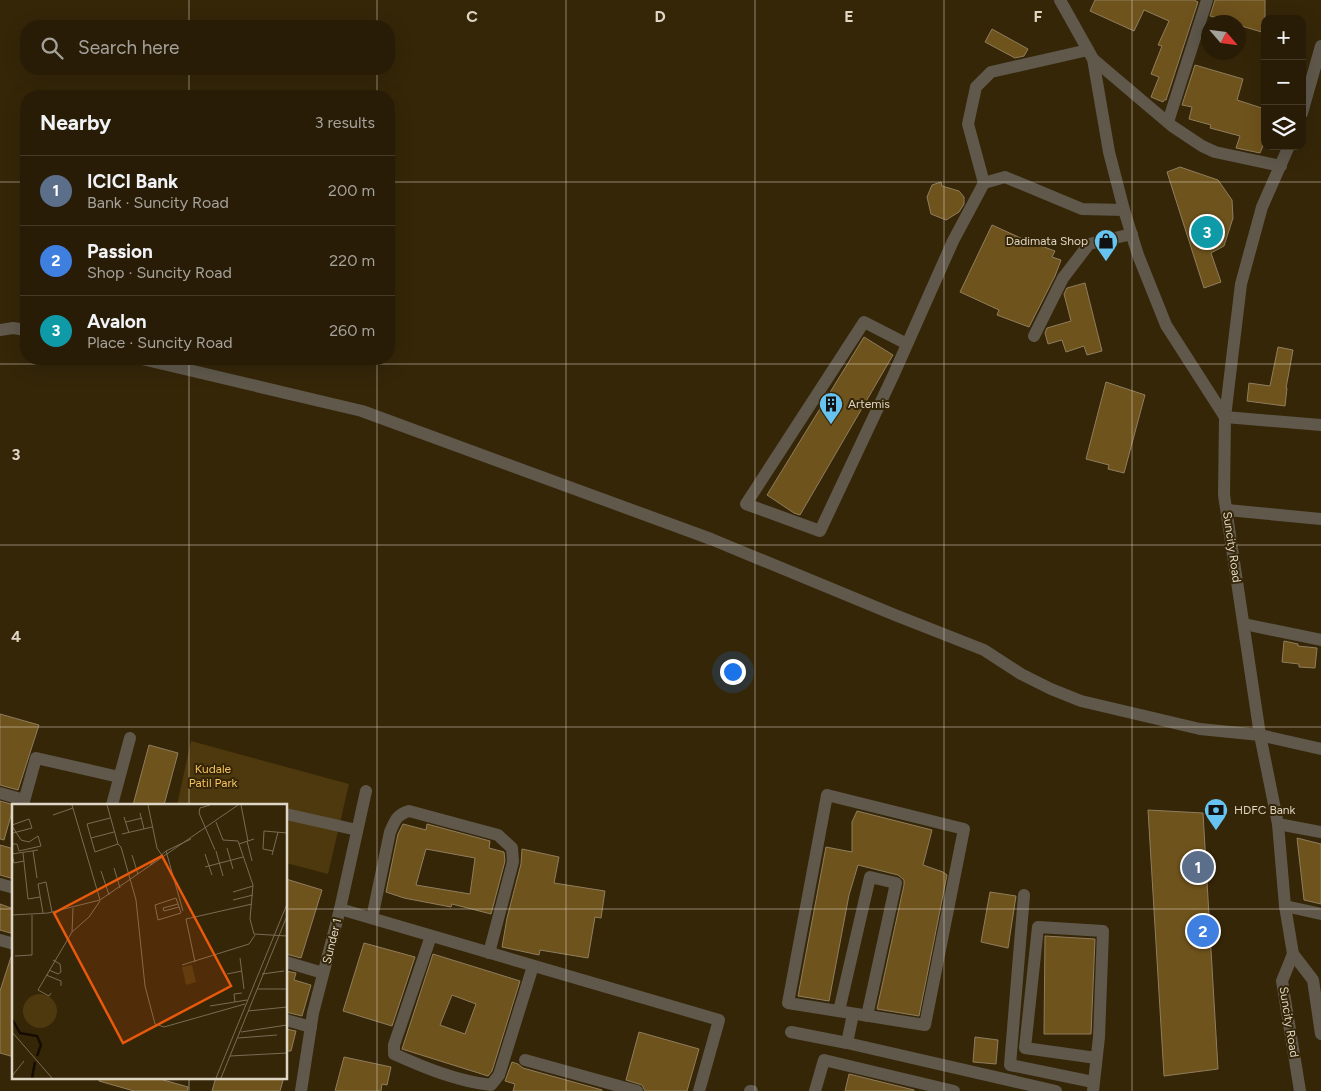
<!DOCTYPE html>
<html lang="en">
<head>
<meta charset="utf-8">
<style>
  :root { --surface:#281c06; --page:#342914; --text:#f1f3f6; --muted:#a5a19b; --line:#443a28; --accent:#67c4f0 }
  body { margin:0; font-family:Figtree,sans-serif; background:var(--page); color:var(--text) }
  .controls { position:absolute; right:15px; top:15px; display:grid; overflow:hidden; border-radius:10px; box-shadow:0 5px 20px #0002 }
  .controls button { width:45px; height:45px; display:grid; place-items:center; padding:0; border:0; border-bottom:1px solid var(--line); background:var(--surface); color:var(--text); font:25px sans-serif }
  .compass { position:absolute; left:1201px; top:15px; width:45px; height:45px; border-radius:50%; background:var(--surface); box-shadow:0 5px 20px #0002; rotate:118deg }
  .you { position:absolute; left:732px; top:671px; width:18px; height:18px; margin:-12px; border:4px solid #fff; border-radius:50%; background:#1a73e8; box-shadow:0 0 0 8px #1a73e833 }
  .badge { display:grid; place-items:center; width:32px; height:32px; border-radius:50%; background:var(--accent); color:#fff; font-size:16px; font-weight:700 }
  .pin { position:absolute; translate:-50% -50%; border:2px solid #fff; box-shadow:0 1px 5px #0006 }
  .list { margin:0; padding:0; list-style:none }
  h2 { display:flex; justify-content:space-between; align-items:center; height:65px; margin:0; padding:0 20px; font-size:21px }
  h2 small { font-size:16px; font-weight:400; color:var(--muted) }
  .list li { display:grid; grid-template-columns:32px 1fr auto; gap:15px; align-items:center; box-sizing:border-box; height:70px; padding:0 20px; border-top:1px solid var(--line) }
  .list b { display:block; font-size:19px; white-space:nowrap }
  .list p { margin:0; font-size:16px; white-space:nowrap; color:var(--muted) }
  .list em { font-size:16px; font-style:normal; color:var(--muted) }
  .icon { flex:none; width:28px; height:28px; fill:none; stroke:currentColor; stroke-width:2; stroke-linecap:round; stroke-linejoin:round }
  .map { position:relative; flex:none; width:1321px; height:1091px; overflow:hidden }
  .search { position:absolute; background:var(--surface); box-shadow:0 5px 20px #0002; left:20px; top:20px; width:375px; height:55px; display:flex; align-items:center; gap:12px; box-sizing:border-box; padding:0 18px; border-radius:20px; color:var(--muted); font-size:19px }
  .panel { position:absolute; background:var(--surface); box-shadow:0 5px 20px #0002; left:20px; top:90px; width:375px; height:275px; border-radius:20px }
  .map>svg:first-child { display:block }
  .green { fill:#4e380d }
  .building { fill:#6f531c; stroke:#8f7d5e; fill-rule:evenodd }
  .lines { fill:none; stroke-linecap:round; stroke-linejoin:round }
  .minor { stroke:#5f584b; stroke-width:12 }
  .grid { fill:none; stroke:#dfd6c5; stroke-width:1; stroke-opacity:0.55 }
  .labels { text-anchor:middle; stroke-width:4; stroke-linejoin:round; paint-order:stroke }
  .poi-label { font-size:12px; fill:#dfd6c5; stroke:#352608; text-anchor:start }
  .street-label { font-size:12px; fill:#dfd6c5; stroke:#352608 }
  .park-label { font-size:12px; fill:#f6c15f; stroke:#352608 }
  .inset-river { fill:none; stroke:#170c00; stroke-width:2.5 }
  .inset-road { fill:none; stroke:#796c54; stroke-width:1 }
  .view { fill:#e8590c; fill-opacity:0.15; stroke:#e8590c; stroke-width:2.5 }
  .inset-edge { fill:none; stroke:#dfd6c5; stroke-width:2.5 }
  .grid-label { font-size:16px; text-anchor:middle; font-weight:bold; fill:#dfd6c5; stroke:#352608; stroke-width:4; stroke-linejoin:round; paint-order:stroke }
</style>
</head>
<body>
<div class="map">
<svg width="1321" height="1091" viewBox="0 0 1321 1091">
  <rect width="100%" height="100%" fill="#352608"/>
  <!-- green -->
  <polygon class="green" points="191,741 349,784 328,874 286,863 286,805 177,805"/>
  <!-- building -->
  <g class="building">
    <polygon points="1095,0 1194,0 1198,2 1166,100 1164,100 1163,102 1151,97 1159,77 1151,74 1162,46 1158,45 1169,21 1144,10 1134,31 1090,11"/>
    <polygon points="1215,0 1265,0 1265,33 1238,25 1238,22 1231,22 1210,16"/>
    <polygon points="992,29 1028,49 1024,56 1015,58 985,42"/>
    <polygon points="1195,65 1243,79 1237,100 1265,109 1265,141 1260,153 1236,148 1240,136 1210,128 1211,125 1189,119 1192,107 1182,105"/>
    <polygon points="1180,167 1218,180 1232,200 1233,218 1224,246 1211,253 1221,282 1204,288 1167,172"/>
    <polygon points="941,182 942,186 959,191 964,197 964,204 959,212 946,220 931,214 927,197 932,185"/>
    <polygon points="992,225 1025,240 1055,251 1052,257 1061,260 1055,276 1029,327 997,315 999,310 960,292"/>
    <polygon points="1085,283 1102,351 1087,355 1084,346 1066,352 1062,340 1048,344 1045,333 1047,328 1071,321 1064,294 1067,288"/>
    <polygon points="864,337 893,355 800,515 794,513 767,495"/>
    <polygon points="1278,347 1293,350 1286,388 1287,388 1285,406 1247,401 1249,383 1270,386"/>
    <polygon points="1106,382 1145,395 1124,473 1108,469 1109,465 1086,459"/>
    <polygon points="1284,641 1298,644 1298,646 1317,648 1315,668 1299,667 1299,664 1282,662"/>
    <polygon points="0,714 39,725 18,790 0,785"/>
    <polygon points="149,745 178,753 164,805 133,805"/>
    <polygon points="0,801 14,805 4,840 0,839"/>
    <polygon points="1148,810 1203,813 1218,1069 1164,1076"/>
    <polygon points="857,811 932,830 923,865 943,872 947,875 919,1016 877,1009 904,885 904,880 898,875 858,865 849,895 829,1001 798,996 826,847 852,852 852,822"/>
    <path d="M403,824L426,830L427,824L490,841L489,848L504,852L505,861L491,914L452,904L451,907L404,898L386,892L398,834ZM426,849L475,858L470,894L416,885Z"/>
    <polygon points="1297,838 1321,844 1321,904 1304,900"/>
    <polygon points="0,845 14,849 14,879 0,875"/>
    <polygon points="522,849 559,857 554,883 605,891 601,918 595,917 588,958 540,950 539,955 502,947 507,918 521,864"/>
    <polygon points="286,879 322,890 301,958 286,954"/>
    <polygon points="990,892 1016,896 1008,948 981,942"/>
    <polygon points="0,904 14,909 14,934 0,930"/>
    <polygon points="1045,936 1095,939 1091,1034 1044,1034"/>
    <polygon points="364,943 415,957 392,1026 343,1011"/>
    <path d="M433,954L520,981L492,1071L488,1076L402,1049ZM452,995L476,1004L465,1034L440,1025Z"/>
    <polygon points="11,957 14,957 14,1057 0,1053 0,991"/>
    <polygon points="286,971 296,973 294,980 311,985 302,1016 286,1012"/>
    <polygon points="286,1029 296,1031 291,1051 286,1051"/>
    <polygon points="639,1032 699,1049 687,1091 645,1091 642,1085 626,1080"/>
    <polygon points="975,1037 998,1040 996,1064 973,1062"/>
    <polygon points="344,1057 391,1067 387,1085 382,1084 381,1091 335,1091"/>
    <polygon points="512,1062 518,1064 523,1068 602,1090 602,1091 513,1091 515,1084 505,1081"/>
    <polygon points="849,1074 914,1090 914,1091 845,1091"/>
    <polygon points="99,1077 153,1077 188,1087 187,1091 134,1091 99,1081"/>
    <polygon points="216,1077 284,1077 280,1091 212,1091"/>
  </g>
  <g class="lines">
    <!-- minor -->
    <g class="minor">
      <polyline points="1060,0 1093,59 1109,152 1124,210 1138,255 1166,325 1225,417"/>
      <polyline points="1093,59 1172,126 1202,146 1215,152 1281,166"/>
      <polyline points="1302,113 1321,46"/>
      <polyline points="1168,122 1207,0"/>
      <polyline points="1289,146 1262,207 1241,284 1225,417 1224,495 1260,735 1278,824 1285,906 1293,954 1313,980 1321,1034"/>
      <polyline points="984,183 968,124 976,87 991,72 1088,50"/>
      <polyline points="0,330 13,328 26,330"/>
      <polyline points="1034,336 1063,278 1089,244 1132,234"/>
      <polyline points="907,344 864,322 746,504 820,531 893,376 953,241 984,183 1005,177 1082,209 1124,210"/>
      <polyline points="142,359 362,411 711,539 895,615 984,650 1021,674 1051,689 1081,701 1200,729 1260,735 1321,749"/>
      <polyline points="1225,417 1321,425"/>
      <polyline points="1227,510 1321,519"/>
      <polyline points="1244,624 1321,640"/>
      <polyline points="0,793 24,800"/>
      <polygon points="827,795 964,829 925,1025 788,1003"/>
      <polyline points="23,805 36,758 119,777"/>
      <polyline points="112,805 130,738"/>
      <polyline points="286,814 357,830"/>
      <polyline points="1278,824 1321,832"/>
      <polyline points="0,884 14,888"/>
      <polyline points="1024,895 1010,1065 1093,1082"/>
      <polyline points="1285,906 1321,914"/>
      <polyline points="340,909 719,1020 699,1091"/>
      <path d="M372,918L390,832C395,821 396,815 409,811L498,835L512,848L513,862L489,953"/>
      <path d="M431,936L394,1045V1054C425,1068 457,1081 491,1085L499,1075L533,966"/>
      <polyline points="0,940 14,944"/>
      <polyline points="1293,954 1282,981 1300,1091"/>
      <polyline points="286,962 323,973"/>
      <polyline points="839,1011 870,877 896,883 867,1016"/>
      <polyline points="286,1020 311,1027"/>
      <polyline points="791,1032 847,1043 1056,1091"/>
      <polyline points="847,1043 853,1014"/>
      <polyline points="525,1060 637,1091"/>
      <polyline points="301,1091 313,1013 340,909 366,791"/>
      <polyline points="750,1091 752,1091"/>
      <polyline points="815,1091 824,1060 954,1091"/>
      <polyline points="1093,1091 1099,1037 1103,931 1038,927 1025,1048 1096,1058"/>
    </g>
  </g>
  <!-- grid -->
  <path class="grid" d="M189,0V26M377,0V26M566,0V1091M755,0V1091M944,0V1091M1132,0V1091M189,69V96M377,69V96M0,182H26M389,182H1321M189,359V805M377,359V1091M0,364H1321M0,545H1321M0,727H1321M0,909H14M286,909H1321M189,1077V1091"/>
  <!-- icons -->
  <defs>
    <g id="shop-pin" transform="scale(1.25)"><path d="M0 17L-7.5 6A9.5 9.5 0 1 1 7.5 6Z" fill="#67c4f0" stroke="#352608"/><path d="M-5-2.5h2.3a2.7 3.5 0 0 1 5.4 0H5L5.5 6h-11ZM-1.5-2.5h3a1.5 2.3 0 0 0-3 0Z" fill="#111"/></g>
    <g id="building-pin" transform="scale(1.25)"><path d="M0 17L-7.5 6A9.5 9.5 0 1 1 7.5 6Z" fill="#67c4f0" stroke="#352608"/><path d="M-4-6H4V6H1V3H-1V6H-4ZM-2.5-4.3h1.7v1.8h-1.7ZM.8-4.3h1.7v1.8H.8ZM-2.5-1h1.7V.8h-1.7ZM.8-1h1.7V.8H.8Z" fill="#111"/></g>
    <g id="bank-pin" transform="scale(1.25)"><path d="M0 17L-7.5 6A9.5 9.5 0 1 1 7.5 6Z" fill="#67c4f0" stroke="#352608"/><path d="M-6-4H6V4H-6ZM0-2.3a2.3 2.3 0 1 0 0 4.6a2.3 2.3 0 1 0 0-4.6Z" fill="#111"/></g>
  </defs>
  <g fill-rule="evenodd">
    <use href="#shop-pin" x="1106" y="241"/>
    <use href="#building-pin" x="831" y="404"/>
    <use href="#bank-pin" x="1216" y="810"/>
  </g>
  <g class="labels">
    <!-- poi labels -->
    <g class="poi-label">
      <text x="1088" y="245" text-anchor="end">Dadimata Shop</text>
      <text x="848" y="408">Artemis</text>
      <text x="1234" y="814">HDFC Bank</text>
    </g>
    <!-- street labels -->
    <g class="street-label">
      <text transform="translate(1232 547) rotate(82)" y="4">Suncity Road</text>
      <text transform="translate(332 941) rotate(-76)" y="4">Sunder 1</text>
      <text transform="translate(1289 1022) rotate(81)" y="4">Suncity Road</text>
    </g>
    <!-- park labels -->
    <g class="park-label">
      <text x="213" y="773">Kudale<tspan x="213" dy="14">Patil Park</tspan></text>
    </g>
  </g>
  <!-- overview -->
  <g transform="translate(12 804)">
    <rect width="275" height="275" fill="#352608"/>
    <path d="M180,161L184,178L174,181L170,163ZM11 207a17 17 0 1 1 34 0a17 17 0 1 1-34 0Z" fill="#4e380d"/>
    <path class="inset-river" d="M0,215L8,229L25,232L29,241L25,252M20,274L23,258"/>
    <path class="inset-road" d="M60,1L88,96M95,1L106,40M136,1L145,44L151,53M198,1L188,4L187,9L203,46M229,1L236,37M128,9L132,25M41,11L61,4M112,13L117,29M98,14L75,20L83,48L106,40L109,43L124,96L133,182L143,220L152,223L233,200M114,18L130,14M204,18L211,36L226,37L241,81L238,115L242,130L275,132M0,21L17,15L20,24L1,29M0,22L9,36L17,38L26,32L29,42L7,47L5,40H0M110,30L140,23M79,34L102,28M235,37L240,57M227,40L242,35M215,44L221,65M21,47L25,74M154,47L171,107M204,47L211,72M261,47L251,45L252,27L275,29M11,49L16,95L28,93M0,50L26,46M0,50L2,59L12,57M193,50L200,71M120,51L126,70M260,51L266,28M138,61L154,47L179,35M193,63L231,53M102,64L108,84M89,67L97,91M221,88L241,82M164,94L169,109L146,116L143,101ZM221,96L241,91M166,100L151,104L152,107L167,103M31,109L26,80L34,78L40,108M0,111L36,109L88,96L226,1M60,128L61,104M3,152L20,151V111M228,154L232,185M183,158L174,115L240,100M170,161L237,140L243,131M37,166L46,170L49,168L48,160L41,156M215,170L230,167M250,170L272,167M34,171L49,177V182M246,185H275M39,189L37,192L26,186L60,128L77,113L88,97M223,198L222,190L230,189M198,202L235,196M236,207L275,203M0,228L40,274M229,228L275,221M226,234L265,231M218,252L275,249M0,272L12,257M204,274L275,100M209,274L275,112"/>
    <path class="view" d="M150,52L219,182L111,239L42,109Z"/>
    <rect width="275" height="275" class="inset-edge"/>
  </g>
  <g class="grid-label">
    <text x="472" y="22">C</text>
    <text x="660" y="22">D</text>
    <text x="849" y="22">E</text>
    <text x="1038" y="22">F</text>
    <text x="16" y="460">3</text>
    <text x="16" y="642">4</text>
  </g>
</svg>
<div class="controls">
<button>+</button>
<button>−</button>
<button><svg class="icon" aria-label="layers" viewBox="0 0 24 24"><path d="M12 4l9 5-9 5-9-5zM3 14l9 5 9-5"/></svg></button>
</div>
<svg class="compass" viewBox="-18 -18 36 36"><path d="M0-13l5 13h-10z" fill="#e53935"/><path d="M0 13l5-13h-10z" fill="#a5a19b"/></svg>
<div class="you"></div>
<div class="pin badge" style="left:1198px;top:867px;background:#5c6f8a">1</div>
<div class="pin badge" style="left:1203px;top:931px;background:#3f7fe0">2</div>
<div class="pin badge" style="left:1207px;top:232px;background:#0f9aa8">3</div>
<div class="search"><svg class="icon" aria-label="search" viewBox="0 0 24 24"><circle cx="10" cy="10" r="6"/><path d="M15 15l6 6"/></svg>Search here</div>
<section class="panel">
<h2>Nearby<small>3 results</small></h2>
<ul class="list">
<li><span class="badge" style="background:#5c6f8a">1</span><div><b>ICICI Bank</b><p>Bank · Suncity Road</p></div><em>200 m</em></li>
<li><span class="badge" style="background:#3f7fe0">2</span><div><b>Passion</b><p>Shop · Suncity Road</p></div><em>220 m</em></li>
<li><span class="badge" style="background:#0f9aa8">3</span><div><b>Avalon</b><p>Place · Suncity Road</p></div><em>260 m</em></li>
</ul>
</section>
</div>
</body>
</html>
